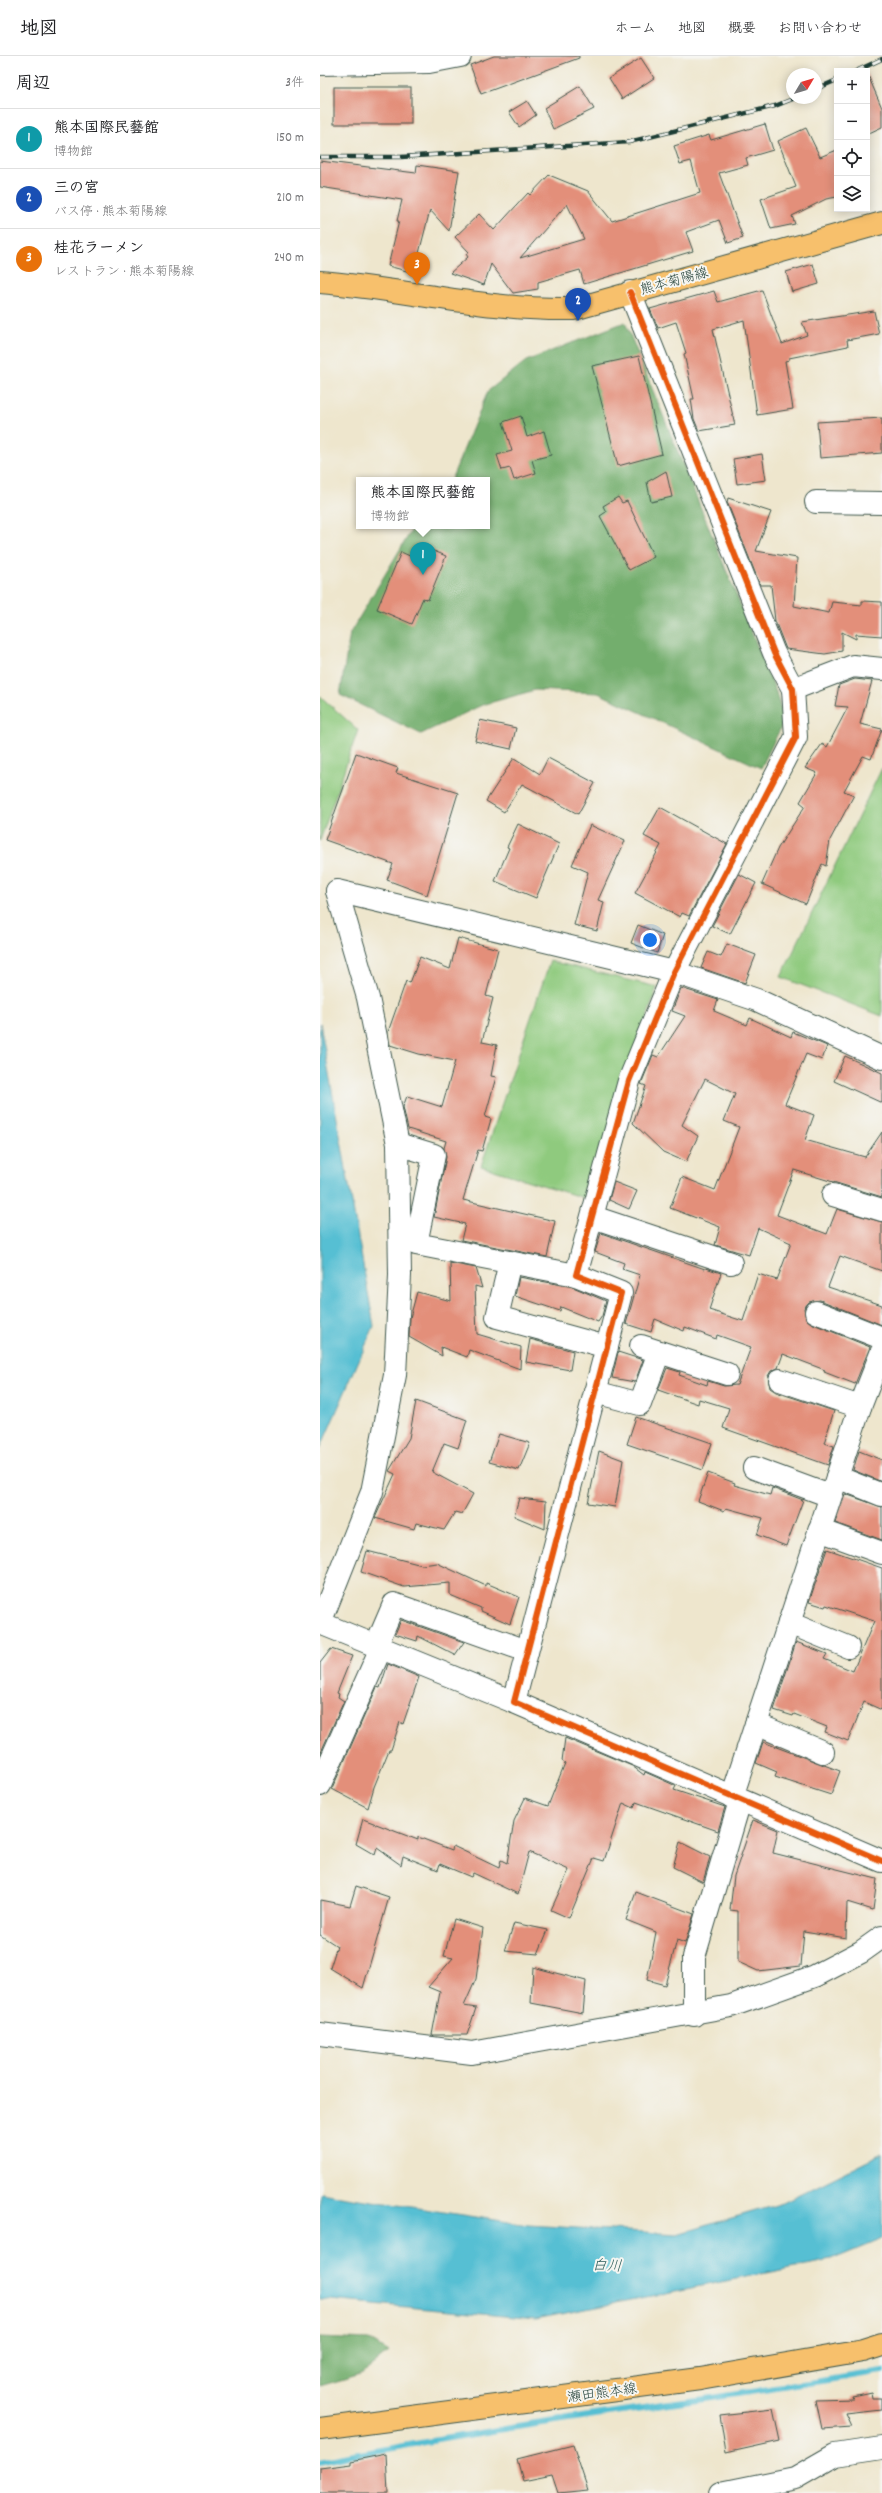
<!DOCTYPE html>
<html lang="ja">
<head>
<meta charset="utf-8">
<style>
  :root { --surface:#fff; --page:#f6f6f6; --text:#202124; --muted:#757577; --line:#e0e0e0; --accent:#d1495b }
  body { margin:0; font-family:Dekko,"Klee One",sans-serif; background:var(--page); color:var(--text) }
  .controls { position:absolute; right:12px; top:12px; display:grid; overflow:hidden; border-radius:0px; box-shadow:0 2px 10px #0003 }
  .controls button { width:36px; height:36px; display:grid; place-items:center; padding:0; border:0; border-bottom:1px solid var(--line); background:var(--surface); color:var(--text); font:20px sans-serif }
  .compass { position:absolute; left:466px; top:12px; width:36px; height:36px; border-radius:50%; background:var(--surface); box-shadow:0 2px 10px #0003; rotate:52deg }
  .you { position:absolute; left:330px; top:884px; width:14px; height:14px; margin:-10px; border:3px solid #fff; border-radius:50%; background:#1a73e8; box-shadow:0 0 0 6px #1a73e833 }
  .badge { display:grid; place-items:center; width:26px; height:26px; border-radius:50%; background:var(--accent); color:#fff; font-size:13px; font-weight:700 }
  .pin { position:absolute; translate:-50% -33px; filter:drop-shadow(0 1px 2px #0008) }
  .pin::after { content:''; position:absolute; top:21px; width:14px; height:12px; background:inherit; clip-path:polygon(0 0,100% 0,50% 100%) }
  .popup { position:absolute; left:36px; top:421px; width:134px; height:52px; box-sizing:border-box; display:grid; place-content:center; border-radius:0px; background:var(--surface); filter:drop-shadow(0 1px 3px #0005); font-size:13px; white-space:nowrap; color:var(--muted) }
  .popup b { font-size:15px; color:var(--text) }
  .popup::after { content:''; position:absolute; left:50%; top:100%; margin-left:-8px; border:8px solid transparent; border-top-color:var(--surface) }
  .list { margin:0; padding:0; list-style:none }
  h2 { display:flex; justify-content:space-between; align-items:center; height:52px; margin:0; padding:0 16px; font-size:17px }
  h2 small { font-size:13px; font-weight:400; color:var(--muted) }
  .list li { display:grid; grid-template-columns:26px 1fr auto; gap:12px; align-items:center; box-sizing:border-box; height:60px; padding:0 16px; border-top:1px solid var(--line) }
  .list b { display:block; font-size:15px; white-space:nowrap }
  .list p { margin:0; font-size:13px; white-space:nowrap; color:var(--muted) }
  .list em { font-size:13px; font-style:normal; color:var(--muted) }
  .icon { flex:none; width:22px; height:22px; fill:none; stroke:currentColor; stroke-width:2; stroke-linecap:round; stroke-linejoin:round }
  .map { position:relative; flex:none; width:562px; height:2437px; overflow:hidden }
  header { display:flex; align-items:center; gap:24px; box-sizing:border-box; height:56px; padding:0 20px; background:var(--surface); border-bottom:1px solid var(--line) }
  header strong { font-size:19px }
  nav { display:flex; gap:22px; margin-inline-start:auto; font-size:14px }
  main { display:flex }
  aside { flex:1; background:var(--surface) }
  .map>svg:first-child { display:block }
  .green { fill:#8fca7e; stroke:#578459 }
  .forest { fill:#73ae6d; stroke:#497650 }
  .water { fill:#56bfd3; stroke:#3a7e84 }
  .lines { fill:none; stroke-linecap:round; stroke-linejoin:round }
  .stream { stroke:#56bfd3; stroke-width:6 }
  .building { fill:#e38f7a; fill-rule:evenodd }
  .minor-casing { stroke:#3e564b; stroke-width:24 }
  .major-casing { stroke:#3e564b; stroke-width:24 }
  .minor { stroke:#fff; stroke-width:22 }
  .major { stroke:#f7c06c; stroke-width:22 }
  .rail-casing { stroke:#1f3d34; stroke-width:4.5 }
  .rail { stroke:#f6f6f2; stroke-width:3; stroke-dasharray:9; stroke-linecap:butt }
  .cycleway-casing { stroke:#f6f6f2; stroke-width:8 }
  .cycleway { stroke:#e8590c; stroke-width:6 }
  .labels { text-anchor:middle; stroke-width:4; stroke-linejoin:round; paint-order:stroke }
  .street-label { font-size:14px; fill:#1f3d34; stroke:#f6f6f2 }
  .water-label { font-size:15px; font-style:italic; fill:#2d5e5c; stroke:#f6f6f2 }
</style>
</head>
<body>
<header>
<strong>地図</strong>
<nav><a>ホーム</a><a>地図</a><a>概要</a><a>お問い合わせ</a></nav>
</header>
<main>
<aside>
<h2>周辺<small>3件</small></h2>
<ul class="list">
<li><span class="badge" style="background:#0f9aa8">1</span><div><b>熊本国際民藝館</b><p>博物館</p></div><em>150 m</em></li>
<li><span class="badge" style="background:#1a4fb4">2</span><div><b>三の宮</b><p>バス停 · 熊本菊陽線</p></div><em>210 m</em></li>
<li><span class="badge" style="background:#e8710a">3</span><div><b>桂花ラーメン</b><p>レストラン · 熊本菊陽線</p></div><em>240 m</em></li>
</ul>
</aside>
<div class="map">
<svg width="562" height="2437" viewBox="0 0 562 2437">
  <rect width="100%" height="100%" fill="#f6f6f2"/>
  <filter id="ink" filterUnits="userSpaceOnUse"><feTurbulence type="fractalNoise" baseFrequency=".025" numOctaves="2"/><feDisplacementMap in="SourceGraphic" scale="8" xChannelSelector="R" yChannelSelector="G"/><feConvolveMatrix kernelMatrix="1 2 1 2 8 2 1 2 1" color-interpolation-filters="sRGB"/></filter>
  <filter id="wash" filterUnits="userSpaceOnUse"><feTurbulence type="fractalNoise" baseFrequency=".012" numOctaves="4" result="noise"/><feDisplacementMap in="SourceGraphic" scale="16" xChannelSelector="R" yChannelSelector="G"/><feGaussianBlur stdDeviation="0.9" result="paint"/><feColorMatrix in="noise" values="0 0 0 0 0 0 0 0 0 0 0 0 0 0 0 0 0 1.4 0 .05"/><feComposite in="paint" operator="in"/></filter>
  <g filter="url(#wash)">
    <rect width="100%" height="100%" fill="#eee6cd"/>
    <!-- green -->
    <g class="green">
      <polygon points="0,640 38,674 0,785"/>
      <polygon points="562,712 562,960 461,921"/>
      <polygon points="230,905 337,931 267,1143 161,1110"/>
    </g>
    <!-- forest -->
    <g class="forest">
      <polygon points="305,266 456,636 464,665 441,712 278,637 215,634 162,649 101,678 20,639 30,577 94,470 167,470 167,424 131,424 168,335 206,305"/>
      <polygon points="0,2282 49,2284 68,2296 41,2318 0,2330"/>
    </g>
    <!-- water -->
    <g class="water">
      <polygon points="0,967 54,1270 0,1393"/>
      <polygon points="562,2098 562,2183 511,2204 216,2263 0,2243 0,2137 208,2169 357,2178 463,2147"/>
    </g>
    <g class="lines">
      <!-- stream -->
      <path class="stream" d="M0,2406C186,2368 375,2347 562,2315"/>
    </g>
    <g id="blocks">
      <!-- building -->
      <g class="building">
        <polygon points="174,0 259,0 259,2 161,38 150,9"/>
        <polygon points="321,2 334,22 302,43 289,22"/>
        <polygon points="547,17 562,52 562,71 547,78"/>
        <polygon points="260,30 274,53 233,73 224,52"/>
        <rect x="14" y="31" width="77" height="37"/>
        <polygon points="207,45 216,59 199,71 189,56"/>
        <path d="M445,68L453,94L426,102L428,109L399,117L423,182L408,187L399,164L366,176L373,195L264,228L260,214L218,226V233L193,237L171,208L164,229L130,217L148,201L146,198L149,196L135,181L159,158L174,174L208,137L210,139L229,119L268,135L292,165L380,137L371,105L360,108L354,90L389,79L391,84ZM247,148L264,183L200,202Z"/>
        <polygon points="486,72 500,101 517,94 517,141 506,143 472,160 475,168 451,173 441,143 476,131 458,85"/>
        <polygon points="0,105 96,117 97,109 139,115 129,175 110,154 94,217 68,210 79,165 77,165 82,144 0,131"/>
        <polygon points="493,208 499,228 472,236 466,216"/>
        <polygon points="442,234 462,288 487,279 482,266 554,255 559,278 527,284 528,290 469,302 469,304 465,305 473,353 437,359 424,264 393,273 415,369 379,375 374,363 371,343 374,343 364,298 366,297 356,266 338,272 330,253 394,235 398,246"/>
        <polygon points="319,300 342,398 298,410 272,310"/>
        <polygon points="201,360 207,381 224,375 231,399 212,404 216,417 194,424 190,412 182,414 177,399 192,395 183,366"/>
        <polygon points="562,362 562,397 500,402 497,366"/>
        <polygon points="442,398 446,424 417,428 413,403"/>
        <polygon points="346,415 352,441 331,446 327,426"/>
        <polygon points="298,441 302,447 307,445 334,501 309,514 280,460 286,456 283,450"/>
        <polygon points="408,442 451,456 436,495 477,502 474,550 509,557 512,546 542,549 542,545 562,546 562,580 536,578 536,583 522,576 522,595 505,598 466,593 455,565 451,529 440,529 407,446"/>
        <polygon points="97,488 126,500 108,544 103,542 92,568 57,553 81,496 92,501"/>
        <polygon points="535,623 552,625 540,668 562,673 551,703 543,700 524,735 534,739 510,784 506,810 502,808 486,848 442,828 458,792 485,750 480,746 497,717 485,712 502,688 507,691 528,651 515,650 519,629"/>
        <polygon points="160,664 196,672 191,693 155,685"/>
        <polygon points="36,697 78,712 76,717 138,737 107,839 67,824 73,808 5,784"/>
        <polygon points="194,702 220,718 228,702 275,727 258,758 202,728 184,756 166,745"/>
        <polygon points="340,751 407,788 369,860 362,857 360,861 315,837 341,789 324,780"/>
        <polygon points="198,768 239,788 216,842 175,825 189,792 187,791"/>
        <polygon points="270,769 305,785 278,844 284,846 277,875 254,869 268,816 252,809"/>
        <polygon points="419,818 436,827 410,878 392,870"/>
        <polygon points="318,869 343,879 337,897 311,887"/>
        <polygon points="138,882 178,893 166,940 173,942 162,986 177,989 171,1020 176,1021 165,1061 171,1063 162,1095 158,1094 143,1144 235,1165 227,1201 141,1184 145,1168 114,1161 126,1101 124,1092 126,1085 88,1073 83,1051 87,1040 122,1051 135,1005 99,998 70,989 68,976 86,925 90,927 100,901 130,913"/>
        <polygon points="407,888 436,899 425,927 381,912 388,896 401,901"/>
        <polygon points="361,932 398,944 394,955 427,969 430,962 471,981 473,976 507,990 502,1004 486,998 465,1048 494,1059 485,1084 545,1101 562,1076 562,1141 474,1114 457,1159 507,1178 517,1153 562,1166 562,1215 520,1200 508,1231 562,1249 562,1269 500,1244 489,1246 484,1252 486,1263 491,1267 550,1291 535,1328 504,1316 505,1314 463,1298 458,1312 451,1315 448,1320 450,1332 456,1336 514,1355 504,1387 514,1390 508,1409 403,1372 409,1352 379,1343 378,1348 338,1334 347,1312 360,1316 359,1319 387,1329 388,1325 404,1330 417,1329 431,1291 397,1279 396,1283 365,1271 364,1275 335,1263 331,1276 306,1268 320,1219 302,1213 304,1207 275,1196 281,1177 385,1213 386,1212 401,1217 389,1254 423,1265 438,1218 457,1224 471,1187 438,1172 429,1199 395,1189 400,1171 350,1152 362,1121 395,1134 419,1071 404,1065 415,1038 385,1023 362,1069 378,1080 366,1106 343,1096 313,1067 326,1030 321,1028 333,999 338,1001 365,960 352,955"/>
        <polygon points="525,1000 562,1017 562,1047 514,1025"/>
        <polygon points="294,1126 317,1135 309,1153 289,1144"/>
        <polygon points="130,1207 156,1212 162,1232 155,1230 157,1278 201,1291 200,1313 149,1294 147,1301 121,1291 122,1300 89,1281 90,1262 97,1236 131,1245"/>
        <polygon points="199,1221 253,1231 286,1245 282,1260 278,1266 241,1251 240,1255 195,1240"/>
        <polygon points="210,1283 253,1295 250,1314 206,1306"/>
        <polygon points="298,1296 323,1304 315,1326 292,1322"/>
        <polygon points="96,1345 147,1364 138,1392 124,1387 112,1416 153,1438 142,1458 135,1456 124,1474 96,1467 94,1473 55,1462 75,1418 69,1415 89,1382"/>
        <polygon points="316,1361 392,1387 383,1414 307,1388"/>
        <polygon points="179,1378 210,1387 199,1414 169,1406"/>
        <polygon points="279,1395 303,1404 295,1451 268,1447"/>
        <polygon points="539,1395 562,1404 562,1426 533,1414"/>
        <polygon points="388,1417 415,1427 414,1429 450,1439 452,1432 483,1444 466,1490 437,1479 443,1462 406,1452 404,1455 378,1445"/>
        <polygon points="525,1438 562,1451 562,1484 515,1467"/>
        <polygon points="199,1442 226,1445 225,1473 194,1460"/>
        <polygon points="507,1493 562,1512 562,1654 544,1646 528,1685 505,1676 507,1671 474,1658 473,1660 454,1654 476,1586 507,1598 504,1603 533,1615 554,1565 506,1549 505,1551 489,1546"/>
        <polygon points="47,1495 102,1509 117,1507 166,1530 166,1527 199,1541 190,1568 161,1555 161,1552 130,1539 130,1527 84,1531 41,1516"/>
        <polygon points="81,1564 144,1586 135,1599 98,1580 97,1585 75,1578"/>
        <polygon points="11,1593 32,1600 17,1637 19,1638 18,1641 24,1645 0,1698 0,1607"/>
        <polygon points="68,1608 99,1621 83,1668 80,1666 71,1694 69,1694 54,1731 48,1752 12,1733 57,1631 60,1632"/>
        <polygon points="245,1682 312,1710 324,1719 325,1716 354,1729 356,1730 354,1734 405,1751 398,1775 316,1746 314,1752 303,1747 284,1805 274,1802 249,1862 231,1854 249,1814 209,1796 198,1838 153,1817 151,1821 120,1808 118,1814 83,1800 81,1809 57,1792 55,1799 36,1788 43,1763 98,1784 98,1781 132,1794 133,1790 179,1812 181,1804 187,1807 194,1765 205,1742 228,1750 245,1707 242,1705"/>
        <polygon points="443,1686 520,1715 511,1739 455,1721 457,1716 436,1707"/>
        <polygon points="433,1764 458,1774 453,1797 557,1823 553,1854 527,1846 526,1882 484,1875 481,1910 438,1915 418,1906 418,1855 410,1854 414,1820"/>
        <polygon points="360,1786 390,1801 383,1826 353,1811"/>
        <polygon points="36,1830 69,1841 43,1932 10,1912 17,1890 0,1879 0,1844 30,1850"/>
        <polygon points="316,1836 374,1858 365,1887 357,1884 345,1929 327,1924 336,1876 306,1864"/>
        <polygon points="134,1863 163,1872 156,1923 144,1950 156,1952 147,1979 112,1979 120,1936 108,1931 133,1902 124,1900"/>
        <polygon points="194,1867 228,1874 218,1898 185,1895"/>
        <polygon points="213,1911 266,1925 263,1957 211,1947"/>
        <polygon points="551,2336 552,2342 562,2342 562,2354 526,2358 532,2371 502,2373 496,2344 533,2343 532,2340"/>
        <polygon points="453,2353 460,2385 406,2397 400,2359"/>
        <polygon points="253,2389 268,2434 238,2437 232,2419 203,2425 197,2403"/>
        <polygon points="66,2398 68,2437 0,2437 0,2412 31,2408 31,2405"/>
      </g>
    </g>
  </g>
  <g filter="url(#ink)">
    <use href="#blocks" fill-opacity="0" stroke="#3e564b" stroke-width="1"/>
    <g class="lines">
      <!-- minor casing -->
      <g class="minor-casing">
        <g id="minor">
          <polyline points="0,8 109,6 140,0"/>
          <polyline points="310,236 454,597 473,633 476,681 354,916 309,1025 256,1219 301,1237 194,1646 562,1805"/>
          <polyline points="496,446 562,447"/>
          <polyline points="473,633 533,610 562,613"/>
          <polyline points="17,835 354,916 437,944 562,1002"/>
          <polyline points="78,1088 114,1099 96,1188 256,1219"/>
          <polyline points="513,1139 562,1154"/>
          <polyline points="273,1161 411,1207"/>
          <polyline points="190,1206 177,1261 287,1291"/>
          <polyline points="496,1256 562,1282"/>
          <polyline points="321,1290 407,1318"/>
          <polyline points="460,1324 540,1351"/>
          <polyline points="275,1336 320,1348 339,1296"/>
          <polyline points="434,1412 510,1440"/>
          <polyline points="517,1421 562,1439"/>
          <polyline points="499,1474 562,1497"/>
          <polyline points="0,1567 52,1436 75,1319 80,1219 78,1088 48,942 17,835"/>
          <polyline points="0,1567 194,1646"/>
          <polyline points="469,1567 528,1591"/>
          <polyline points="56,1590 74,1548 207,1595"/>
          <polyline points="436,1668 503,1696"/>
          <polyline points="0,1729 61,1592"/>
          <polyline points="412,1741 540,1351 562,1295"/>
          <polyline points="374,1959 374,1901 420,1745"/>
          <polyline points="0,1978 152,1997 411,1950 495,1920 541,1896 562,1881"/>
          <polyline points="401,2437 475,2422 515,2399 562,2392"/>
        </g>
      </g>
      <!-- major casing -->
      <g class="major-casing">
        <g id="major">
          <path d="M0,226C85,233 169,255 254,253L562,167"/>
          <polyline points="0,2373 380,2323 543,2295 562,2289"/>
        </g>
      </g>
      <!-- minor -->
      <use href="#minor" class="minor"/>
      <!-- major -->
      <use href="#major" class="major"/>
      <!-- rail casing -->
      <g class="rail-casing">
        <g id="rail">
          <polyline points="536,15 562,3"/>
          <polyline points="496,33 517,24"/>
          <polyline points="0,101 81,101 309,86 455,50 475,42"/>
        </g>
      </g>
      <!-- rail -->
      <use href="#rail" class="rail"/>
      <!-- cycleway casing -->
      <g class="cycleway-casing">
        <polyline id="cycleway" points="310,236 454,597 473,633 476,681 354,916 309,1025 256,1219 301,1237 194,1646 562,1805"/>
      </g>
      <!-- cycleway -->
      <use href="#cycleway" class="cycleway"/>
    </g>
  </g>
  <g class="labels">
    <!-- street labels -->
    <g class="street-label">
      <text transform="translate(354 224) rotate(-15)" y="5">熊本菊陽線</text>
      <text transform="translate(282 2336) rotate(-8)" y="5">瀬田熊本線</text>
    </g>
    <!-- water labels -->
    <g class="water-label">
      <text transform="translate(287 2209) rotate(3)" y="5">白川</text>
    </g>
  </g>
</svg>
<div class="controls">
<button>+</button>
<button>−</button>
<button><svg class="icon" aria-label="locate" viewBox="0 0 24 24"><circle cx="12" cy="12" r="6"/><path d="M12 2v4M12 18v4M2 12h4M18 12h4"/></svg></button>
<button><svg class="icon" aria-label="layers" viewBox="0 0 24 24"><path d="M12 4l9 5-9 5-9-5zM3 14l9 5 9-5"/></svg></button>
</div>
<svg class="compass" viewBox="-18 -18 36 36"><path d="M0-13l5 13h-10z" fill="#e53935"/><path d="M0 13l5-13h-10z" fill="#757577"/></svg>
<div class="you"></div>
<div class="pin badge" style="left:103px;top:519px;background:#0f9aa8">1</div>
<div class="popup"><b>熊本国際民藝館</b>博物館</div>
<div class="pin badge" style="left:258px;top:265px;background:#1a4fb4">2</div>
<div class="pin badge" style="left:97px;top:229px;background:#e8710a">3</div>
</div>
</main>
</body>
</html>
